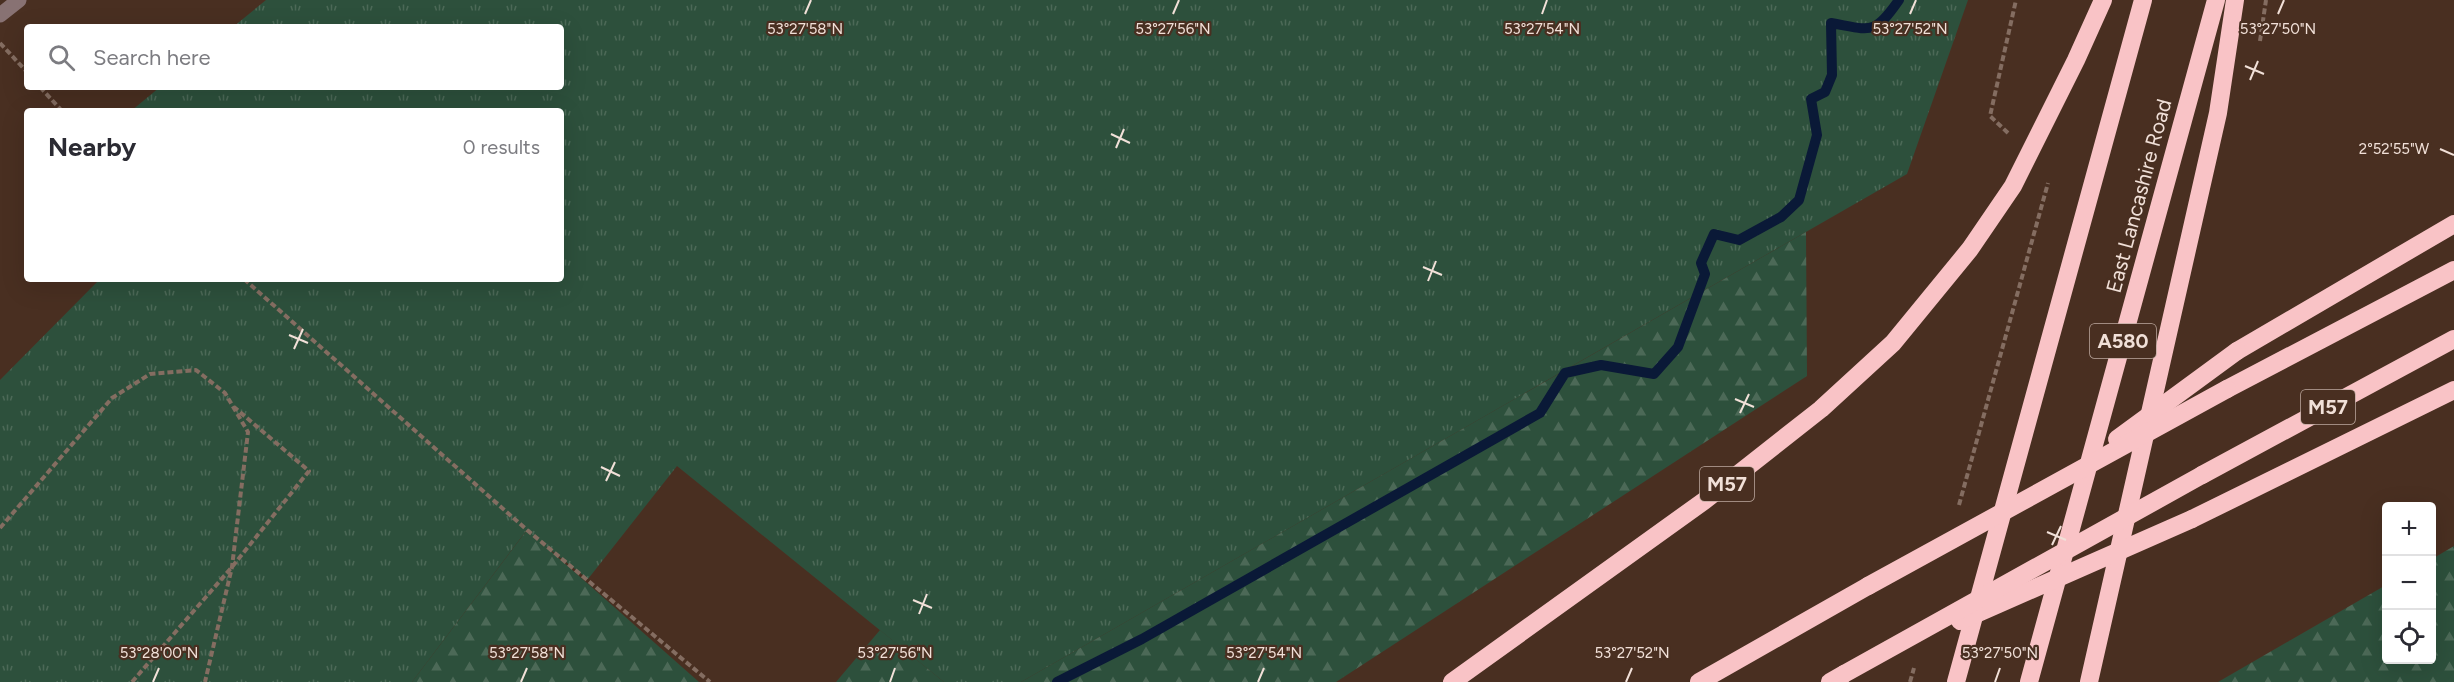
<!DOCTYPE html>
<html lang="en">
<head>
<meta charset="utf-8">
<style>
  :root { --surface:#fff; --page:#f7f7f7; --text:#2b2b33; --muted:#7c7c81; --line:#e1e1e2 }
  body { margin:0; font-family:Figtree,sans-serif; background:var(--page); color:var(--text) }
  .controls { position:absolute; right:18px; bottom:18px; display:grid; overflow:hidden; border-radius:6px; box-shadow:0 6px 24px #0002 }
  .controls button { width:54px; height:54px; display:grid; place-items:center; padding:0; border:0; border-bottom:2px solid var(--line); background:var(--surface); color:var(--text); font:30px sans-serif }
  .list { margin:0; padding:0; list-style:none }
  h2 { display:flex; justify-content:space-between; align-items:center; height:78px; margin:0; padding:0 24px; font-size:26px }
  h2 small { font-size:20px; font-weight:400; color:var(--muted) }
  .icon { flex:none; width:33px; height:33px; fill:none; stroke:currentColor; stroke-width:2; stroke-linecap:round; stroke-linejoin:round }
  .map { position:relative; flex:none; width:2454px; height:682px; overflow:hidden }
  .search { position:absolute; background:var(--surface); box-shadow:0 6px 24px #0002; left:24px; top:24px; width:540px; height:66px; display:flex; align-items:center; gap:15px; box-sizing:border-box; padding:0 21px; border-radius:6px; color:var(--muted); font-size:22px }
  .panel { position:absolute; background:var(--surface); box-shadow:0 6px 24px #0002; left:24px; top:108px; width:540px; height:174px; border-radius:6px }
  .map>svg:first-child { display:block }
  .grass { fill:url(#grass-tufts) }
  .forest { fill:url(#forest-firs) }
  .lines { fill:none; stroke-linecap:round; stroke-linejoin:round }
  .stream { stroke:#0a1937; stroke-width:10 }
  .path { stroke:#846d61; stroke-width:4; stroke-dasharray:6 3; stroke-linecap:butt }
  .minor { stroke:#887273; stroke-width:15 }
  .highway { stroke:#f9c3c6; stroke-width:18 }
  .highway-bridge { stroke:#f9c3c6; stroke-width:18 }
  .ticks { fill:none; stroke:#f1e0d8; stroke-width:2 }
  .labels { text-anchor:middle; stroke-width:4.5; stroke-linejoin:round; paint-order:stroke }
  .shield { fill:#492f21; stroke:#bfaba1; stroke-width:1.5 }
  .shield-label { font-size:20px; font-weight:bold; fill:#f1e0d8 }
  .street-label { font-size:21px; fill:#f1e0d8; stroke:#492f21 }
  .ticks-label { font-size:15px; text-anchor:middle; fill:#f1e0d8; stroke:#492f21; stroke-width:4.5; stroke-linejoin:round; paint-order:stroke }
</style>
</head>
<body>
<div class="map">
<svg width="2454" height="682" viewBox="0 0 2454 682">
  <defs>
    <pattern id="grass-tufts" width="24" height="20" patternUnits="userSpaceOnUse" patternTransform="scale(1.5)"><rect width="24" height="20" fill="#2d503c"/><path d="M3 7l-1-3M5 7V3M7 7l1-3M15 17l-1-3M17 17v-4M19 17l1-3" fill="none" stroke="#4c6957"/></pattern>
    <pattern id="forest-firs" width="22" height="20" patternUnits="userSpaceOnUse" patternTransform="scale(1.5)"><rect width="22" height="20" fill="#2d503c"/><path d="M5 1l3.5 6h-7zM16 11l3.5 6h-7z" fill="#4c6957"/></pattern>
  </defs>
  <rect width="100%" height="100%" fill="#492f21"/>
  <!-- grass -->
  <polygon class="grass" points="266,0 1968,0 1907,174 1021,682 944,682 677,466 588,579 526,531 412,682 0,682 0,380 100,279 561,279 561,111 131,111 160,87 561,87 561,27 233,27"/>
  <!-- forest -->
  <g class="forest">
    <polygon points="1806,232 1807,376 1336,682 1021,682"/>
    <polygon points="527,530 699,682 412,682"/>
    <polygon points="2454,546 2454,682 2218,682 2386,585 2386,660 2432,660 2432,559"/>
    <polygon points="880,630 944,682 836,682"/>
  </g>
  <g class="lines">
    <!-- stream -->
    <path class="stream" d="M1057,682L1142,639L1540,413L1565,373L1601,365L1654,374L1678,347L1705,274L1701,263L1714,234L1739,240L1781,217L1799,200L1817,135L1811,99L1825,92L1832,75L1831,23C1871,30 1874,36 1899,0"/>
    <!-- path -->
    <g class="path">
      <polyline points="2260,41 2266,0"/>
      <polyline points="0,43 27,72"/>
      <polyline points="40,87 62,111"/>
      <polyline points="2008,133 1990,116 2016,0"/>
      <polyline points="244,279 527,530 710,682"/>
      <polyline points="1959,505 2048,183"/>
      <polyline points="0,528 112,398 150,374 196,370 225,393 248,432 232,567 205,682"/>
      <polyline points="132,682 232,567 309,471 234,407"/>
      <polyline points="1910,682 1914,668"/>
    </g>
    <!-- minor -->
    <polyline class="minor" points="0,15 19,0"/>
    <!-- highway -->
    <g class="highway">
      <polyline points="2237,351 2454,224"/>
      <polyline points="2227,389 2454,270"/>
      <polyline points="2202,475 2454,339"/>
      <polyline points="2192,519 2454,390"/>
      <polyline points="1452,682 1704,501 1821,409 1893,343 1970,249 2013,186 2076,60 2103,0"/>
      <polyline points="1699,682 1868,586"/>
      <polyline points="1830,682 1844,674"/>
      <polyline points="1956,682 2143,0"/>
      <polyline points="2029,682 2216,0"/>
      <polyline points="2089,682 2218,113 2235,0"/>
    </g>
    <!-- highway-bridge -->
    <g class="highway-bridge">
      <polyline points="2117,439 2237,351"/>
      <polyline points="1868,586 2227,389"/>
      <polyline points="1960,621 2192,519"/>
      <polyline points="1844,674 2202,475"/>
    </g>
  </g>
  <!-- ticks -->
  <path class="ticks" d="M805,14L811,0M1173,14L1179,0M1542,14L1547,0M1910,14L1916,0M2278,14L2284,0M2245,66L2264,74M2250,80L2258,61M1111,134L1130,143M1116,148L1124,129M2440,149L2454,155M1423,267L1442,275M1428,281L1436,261M289,335L308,343M294,349L303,329M1735,399L1754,407M1740,413L1749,394M601,467L620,476M606,481L615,462M2047,532L2066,540M2052,545L2061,526M913,600L932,608M919,614L927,594M153,682L159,668M521,682L527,668M890,682L895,668M1258,682L1264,668M1626,682L1632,668M1995,682L2000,668"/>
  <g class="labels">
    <!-- shield labels -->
    <g class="shield">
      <rect x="2090" y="324" width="66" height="34" rx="4.5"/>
      <rect x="2301" y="390" width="54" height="34" rx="4.5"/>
      <rect x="1700" y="467" width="54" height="34" rx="4.5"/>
    </g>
    <g class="shield-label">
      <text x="2123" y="348">A580</text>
      <text x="2328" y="414">M57</text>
      <text x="1727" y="491">M57</text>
    </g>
    <!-- street labels -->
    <g class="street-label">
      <text transform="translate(2139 196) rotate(-75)" y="7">East Lancashire Road</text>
    </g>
  </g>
  <g class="ticks-label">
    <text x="805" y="34">53°27'58"N</text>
    <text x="1173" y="34">53°27'56"N</text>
    <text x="1542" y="34">53°27'54"N</text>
    <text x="2278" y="34">53°27'50"N</text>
    <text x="1910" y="34">53°27'52"N</text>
    <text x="2394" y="154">2°52'55"W</text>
    <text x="159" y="658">53°28'00"N</text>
    <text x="527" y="658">53°27'58"N</text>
    <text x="895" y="658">53°27'56"N</text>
    <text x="1264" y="658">53°27'54"N</text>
    <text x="1632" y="658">53°27'52"N</text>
    <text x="2000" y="658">53°27'50"N</text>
  </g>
</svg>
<div class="controls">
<button>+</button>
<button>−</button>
<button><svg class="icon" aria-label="locate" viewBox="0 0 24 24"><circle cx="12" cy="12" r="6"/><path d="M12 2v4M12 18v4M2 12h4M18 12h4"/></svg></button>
</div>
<div class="search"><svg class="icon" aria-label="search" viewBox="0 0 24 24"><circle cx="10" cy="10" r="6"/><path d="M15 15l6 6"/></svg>Search here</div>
<section class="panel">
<h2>Nearby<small>0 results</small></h2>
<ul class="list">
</ul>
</section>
</div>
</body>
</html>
